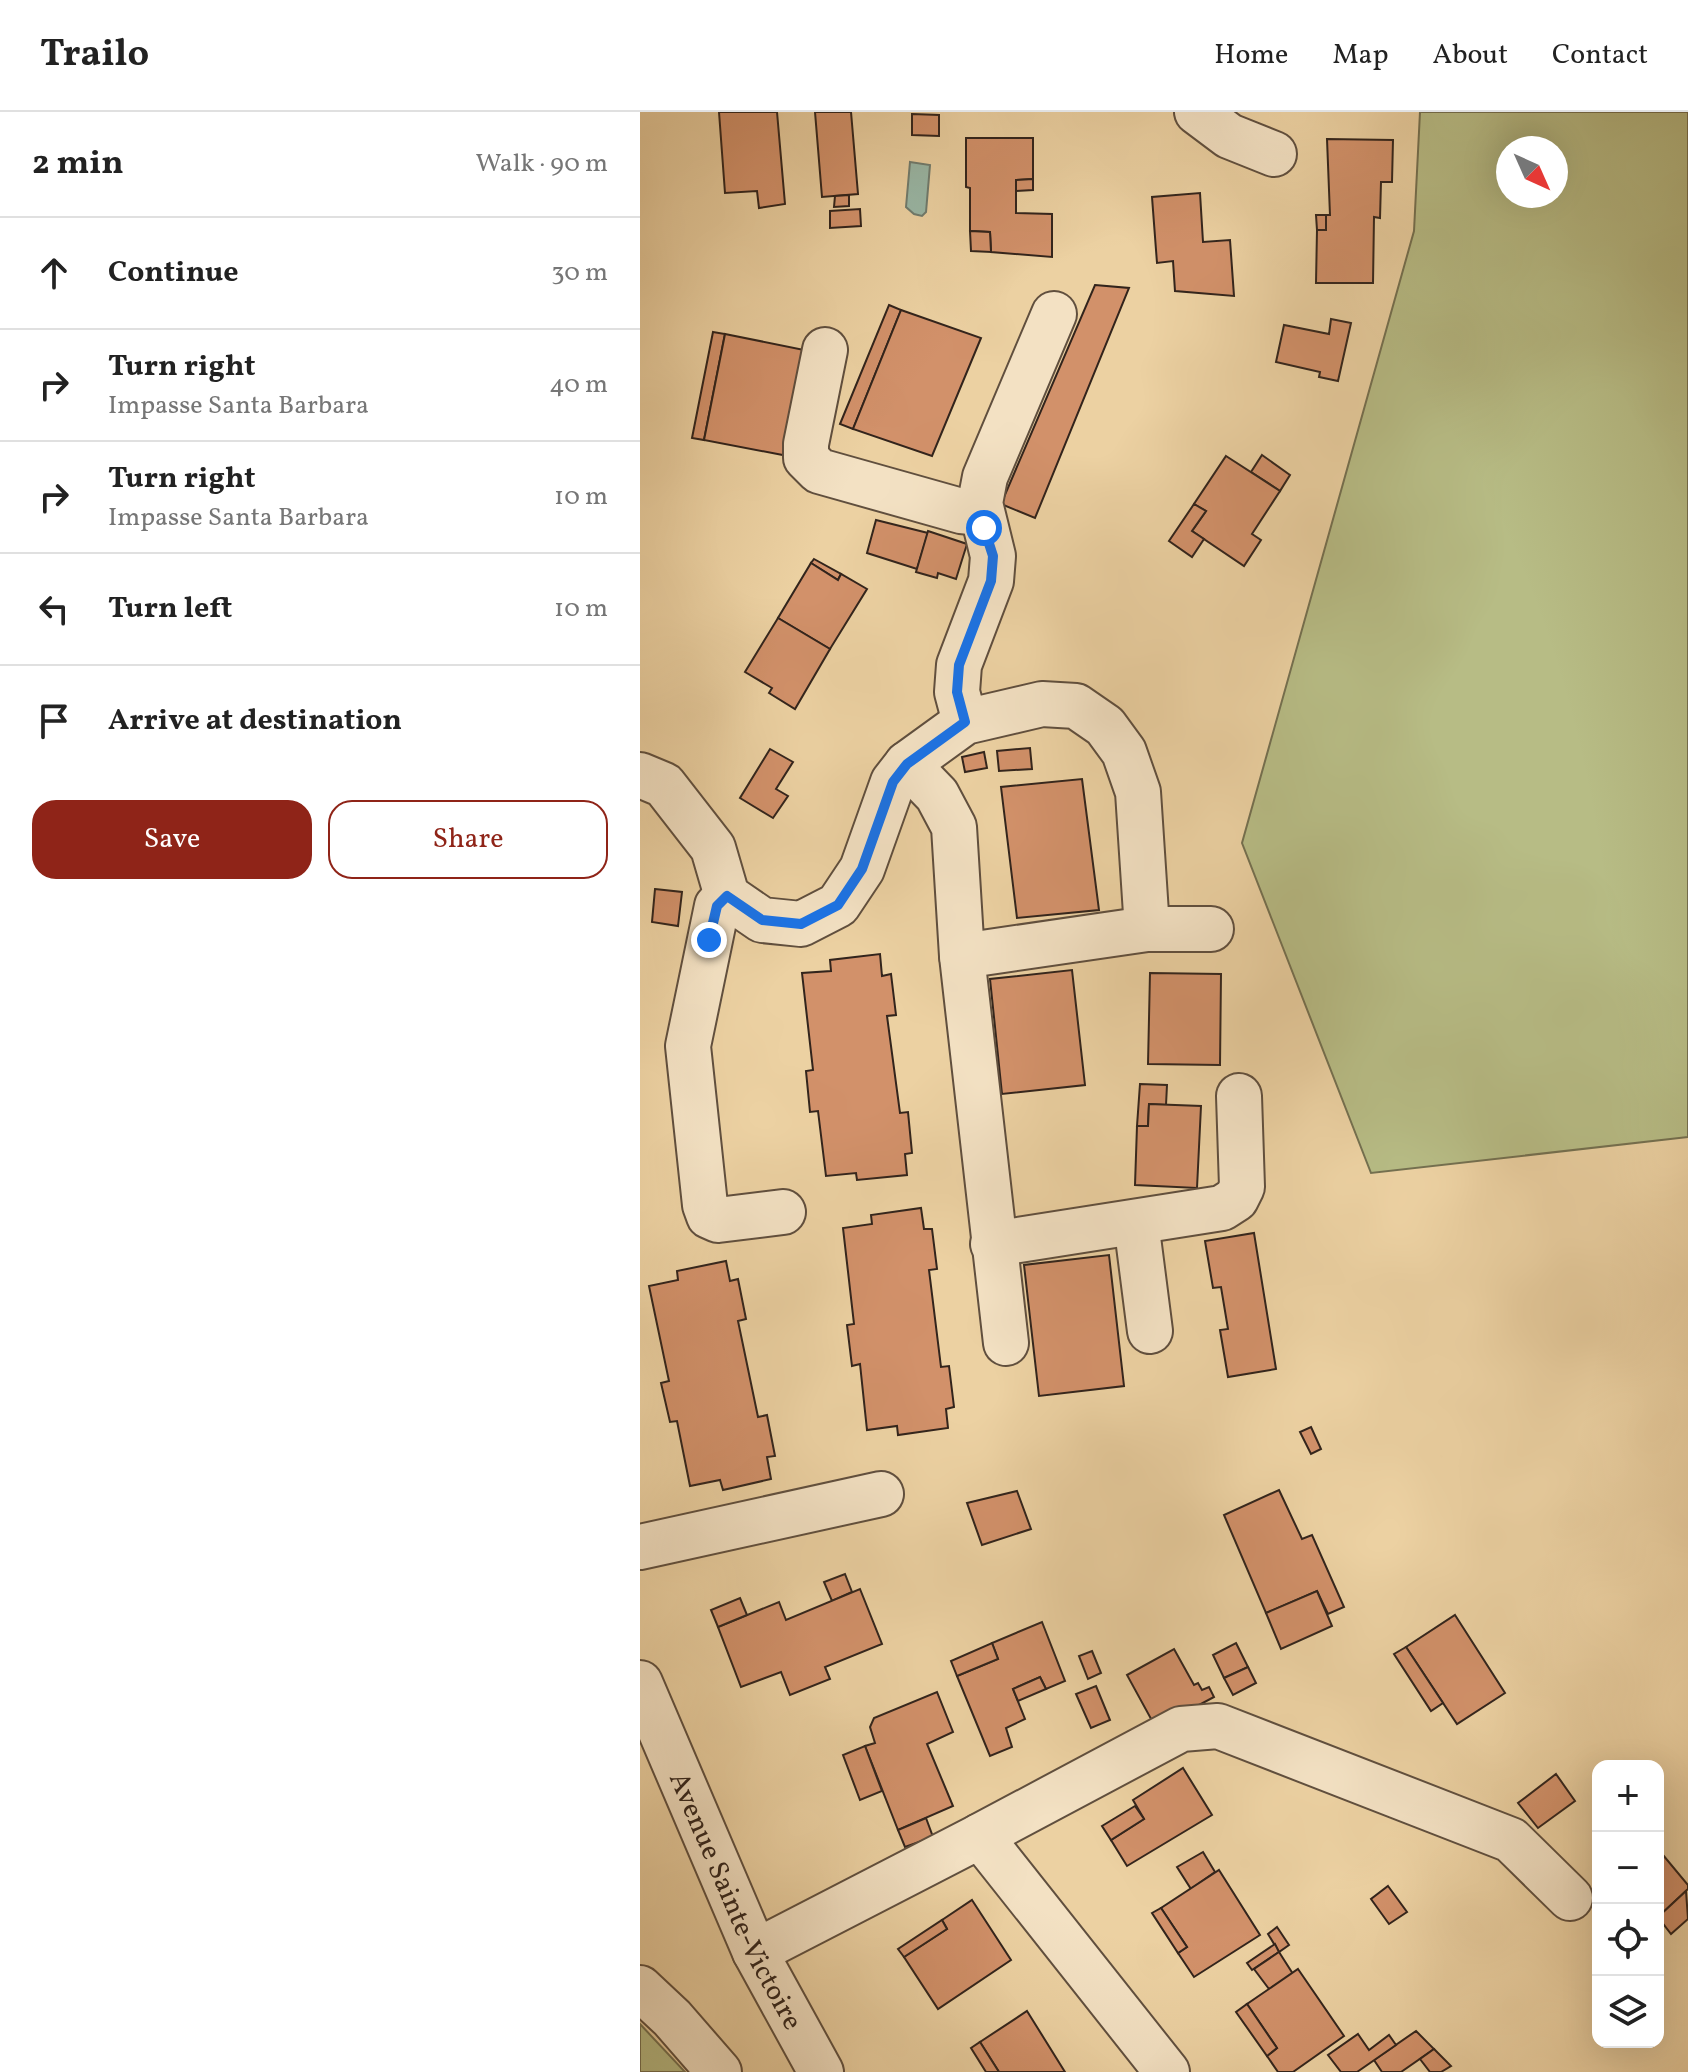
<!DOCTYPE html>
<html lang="en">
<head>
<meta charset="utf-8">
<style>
  :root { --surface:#fff; --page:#f6f6f6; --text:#222; --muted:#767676; --line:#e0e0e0; --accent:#8f2418 }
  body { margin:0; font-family:Vollkorn,serif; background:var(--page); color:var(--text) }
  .controls { position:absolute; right:24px; bottom:24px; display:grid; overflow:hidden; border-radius:16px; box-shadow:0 8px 32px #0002 }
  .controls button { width:72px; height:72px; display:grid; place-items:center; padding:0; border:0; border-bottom:2px solid var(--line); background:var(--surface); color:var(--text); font:40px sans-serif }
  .compass { position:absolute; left:856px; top:24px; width:72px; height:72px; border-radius:50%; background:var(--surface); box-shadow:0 8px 32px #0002; rotate:135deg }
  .stop { position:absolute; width:24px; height:24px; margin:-18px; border:6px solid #1a73e8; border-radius:50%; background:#fff }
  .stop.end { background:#1a73e8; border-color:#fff; box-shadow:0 2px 8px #0008 }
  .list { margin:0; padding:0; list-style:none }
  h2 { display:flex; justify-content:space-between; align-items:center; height:104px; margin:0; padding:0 32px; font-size:34px }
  h2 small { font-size:26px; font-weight:400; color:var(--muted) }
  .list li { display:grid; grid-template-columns:52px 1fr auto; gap:24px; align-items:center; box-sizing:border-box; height:112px; padding:0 32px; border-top:2px solid var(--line) }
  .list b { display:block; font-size:30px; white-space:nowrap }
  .list p { margin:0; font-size:26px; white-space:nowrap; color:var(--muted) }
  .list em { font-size:26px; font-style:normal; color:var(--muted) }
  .actions { display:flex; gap:16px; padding:24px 32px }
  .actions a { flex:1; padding:18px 0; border:2px solid var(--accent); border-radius:24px; text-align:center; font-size:28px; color:var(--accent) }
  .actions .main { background:var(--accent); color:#fff }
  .icon { flex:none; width:44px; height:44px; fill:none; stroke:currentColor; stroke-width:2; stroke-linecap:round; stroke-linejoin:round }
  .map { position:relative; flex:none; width:1048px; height:1960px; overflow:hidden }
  header { display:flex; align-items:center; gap:48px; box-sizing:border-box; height:112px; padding:0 40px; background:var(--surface); border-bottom:2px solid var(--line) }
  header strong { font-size:38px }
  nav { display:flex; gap:44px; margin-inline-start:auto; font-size:28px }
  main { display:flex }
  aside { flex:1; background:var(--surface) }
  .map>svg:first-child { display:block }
  .green { fill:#b7bc85; stroke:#747050; stroke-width:2; fill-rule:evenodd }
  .water { fill:#99b7a6; stroke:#707c6f; stroke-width:2 }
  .building { fill:#d2916a; stroke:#32241c; stroke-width:2 }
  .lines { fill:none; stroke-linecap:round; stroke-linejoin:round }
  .minor-casing { stroke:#604f3e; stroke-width:48 }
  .minor { stroke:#f3e1c3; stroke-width:44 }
  .route { stroke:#1a73e8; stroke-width:10 }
  .labels { text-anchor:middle; stroke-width:6; stroke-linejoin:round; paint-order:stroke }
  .street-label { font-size:28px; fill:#32241c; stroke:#f3e1c3 }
</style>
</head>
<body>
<header>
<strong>Trailo</strong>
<nav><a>Home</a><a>Map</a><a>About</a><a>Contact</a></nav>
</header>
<main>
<aside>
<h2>2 min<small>Walk · 90 m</small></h2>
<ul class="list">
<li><svg class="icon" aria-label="ahead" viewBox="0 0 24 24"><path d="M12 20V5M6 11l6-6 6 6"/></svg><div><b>Continue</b></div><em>30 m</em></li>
<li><svg class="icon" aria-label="right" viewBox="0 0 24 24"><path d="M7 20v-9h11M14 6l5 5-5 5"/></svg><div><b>Turn right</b><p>Impasse Santa Barbara</p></div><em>40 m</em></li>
<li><svg class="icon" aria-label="right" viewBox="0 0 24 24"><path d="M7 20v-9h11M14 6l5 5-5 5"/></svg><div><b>Turn right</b><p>Impasse Santa Barbara</p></div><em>10 m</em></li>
<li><svg class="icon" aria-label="left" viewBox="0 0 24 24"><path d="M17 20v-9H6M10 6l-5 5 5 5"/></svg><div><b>Turn left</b></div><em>10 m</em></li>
<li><svg class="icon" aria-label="arrive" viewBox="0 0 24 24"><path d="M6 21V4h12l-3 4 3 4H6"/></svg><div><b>Arrive at destination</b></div></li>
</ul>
<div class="actions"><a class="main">Save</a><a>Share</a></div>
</aside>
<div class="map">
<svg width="1048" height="1960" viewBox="0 0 1048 1960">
  <rect width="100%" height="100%" fill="#ecd1a2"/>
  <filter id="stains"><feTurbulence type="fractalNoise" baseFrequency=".0025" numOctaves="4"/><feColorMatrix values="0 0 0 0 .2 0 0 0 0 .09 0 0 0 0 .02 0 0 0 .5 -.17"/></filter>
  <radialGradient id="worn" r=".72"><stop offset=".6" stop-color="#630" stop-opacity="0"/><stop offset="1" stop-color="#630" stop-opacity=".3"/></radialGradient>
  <!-- green -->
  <g class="green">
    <path d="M780,0H1048V1025L731,1061L602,731L774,119ZM868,36H916V84H868Z"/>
    <polygon points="0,1912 45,1960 0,1960"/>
  </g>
  <!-- water -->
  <polygon class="water" points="270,50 290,53 286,100 282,104 274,102 266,95"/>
  <!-- building -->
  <g class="building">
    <polygon points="79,0 137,0 145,92 119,96 117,79 85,81"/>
    <polygon points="175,0 211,0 218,82 182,85"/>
    <polygon points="272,2 299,3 299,24 272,23"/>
    <polygon points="326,26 393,26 393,67 376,68 376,101 412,102 412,145 351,140 350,120 330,119 330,76 326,75"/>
    <polygon points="687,27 753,28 752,70 741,70 740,106 734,105 733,171 676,171 677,118 686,118 686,103 690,103"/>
    <polygon points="393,67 393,78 376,79 376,68"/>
    <polygon points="560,81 563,130 590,128 594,184 535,179 533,149 517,151 512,85"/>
    <polygon points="209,83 209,94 194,95 195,84"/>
    <polygon points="220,97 221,114 190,116 190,99"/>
    <polygon points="676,103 686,103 686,118 677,118"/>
    <polygon points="330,119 350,120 351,140 331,139"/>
    <polygon points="455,173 489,176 395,406 361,392"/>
    <polygon points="249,193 261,198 213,317 200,312"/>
    <polygon points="261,198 341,226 292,344 213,317"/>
    <polygon points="691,207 711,211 698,269 679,265 680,260 636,250 644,213 689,222"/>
    <polygon points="73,220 85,222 64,328 52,326"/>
    <polygon points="85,222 169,239 148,344 64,328"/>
    <polygon points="622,343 650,363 640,379 611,360"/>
    <polygon points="586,344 640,379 612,422 621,428 604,454 552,419 566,399 554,392"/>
    <polygon points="554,392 566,399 552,419 564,427 552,445 529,429"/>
    <polygon points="236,408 288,421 277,457 227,441"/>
    <polygon points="288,419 327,432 316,467 298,461 297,466 276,460"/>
    <polygon points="174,447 201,462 198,468 171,451"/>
    <polygon points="171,451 198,468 201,462 227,477 190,537 138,506"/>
    <polygon points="138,506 190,537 155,597 129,581 132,576 105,560"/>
    <polygon points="390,636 392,657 359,659 357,639"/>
    <polygon points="130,637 153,650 136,677 148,684 133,706 100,686"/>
    <polygon points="344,640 347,656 325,660 322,645"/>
    <polygon points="442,667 459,798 377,806 361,675"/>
    <polygon points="15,777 42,780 38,814 12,810"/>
    <polygon points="240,842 242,864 251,862 256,903 247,904 260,1001 268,1000 272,1041 265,1042 267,1063 217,1068 216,1061 186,1064 178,999 170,1000 166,959 173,958 162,861 191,859 190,848"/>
    <polygon points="432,858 445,973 362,982 350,867"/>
    <polygon points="510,861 581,862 580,953 508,952"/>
    <polygon points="500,972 527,973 526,993 509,992 508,1014 497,1014"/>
    <polygon points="509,992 561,994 557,1076 495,1073 497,1014 508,1014"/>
    <polygon points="281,1096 284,1117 292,1117 297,1157 289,1158 301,1255 309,1254 314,1295 306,1297 308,1316 258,1323 257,1314 227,1318 220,1252 212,1254 207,1213 214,1212 203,1116 232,1112 231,1103"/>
    <polygon points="614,1121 636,1257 588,1265 580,1218 588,1217 581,1175 573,1176 565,1129"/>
    <polygon points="469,1143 484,1274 399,1284 384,1153"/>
    <polygon points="86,1149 90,1169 98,1167 106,1207 98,1209 118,1305 127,1303 135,1344 127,1345 131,1367 83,1378 80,1368 50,1374 37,1309 30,1310 21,1271 29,1269 9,1174 38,1168 37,1159"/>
    <polygon points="671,1315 681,1337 671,1342 660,1320"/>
    <polygon points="639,1378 662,1427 672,1423 704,1495 688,1502 677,1479 626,1501 584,1403"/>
    <polygon points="377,1379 391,1417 342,1433 327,1391"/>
    <polygon points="205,1462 212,1480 192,1489 184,1470"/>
    <polygon points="220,1477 242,1532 185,1555 190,1567 150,1583 141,1560 101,1575 78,1515 139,1490 146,1508"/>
    <polygon points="677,1479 692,1514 641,1537 626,1501"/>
    <polygon points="100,1486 107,1503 78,1515 71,1498"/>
    <polygon points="815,1503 865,1581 817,1612 766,1535"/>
    <polygon points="402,1510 425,1569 406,1577 400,1565 373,1577 385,1607 366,1616 372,1635 350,1644 317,1564 358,1547 352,1531"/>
    <polygon points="352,1531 358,1547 317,1564 311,1549"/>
    <polygon points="596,1531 608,1555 584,1566 573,1543"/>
    <polygon points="766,1535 803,1591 791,1599 754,1542"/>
    <polygon points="534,1537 554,1573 558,1571 562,1578 569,1575 574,1585 516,1616 487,1563"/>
    <polygon points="452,1539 461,1561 448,1567 439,1544"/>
    <polygon points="608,1555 616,1571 593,1583 584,1566"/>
    <polygon points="400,1565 406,1577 378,1589 373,1577"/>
    <polygon points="456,1574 470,1608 451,1616 436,1582"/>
    <polygon points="297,1580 313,1620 287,1632 313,1694 258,1718 225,1634 235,1631 230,1615 234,1606"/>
    <polygon points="225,1634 242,1679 220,1688 203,1643"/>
    <polygon points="543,1656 572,1703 487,1754 471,1728 504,1707 493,1688"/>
    <polygon points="916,1662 935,1689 898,1716 878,1691"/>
    <polygon points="495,1694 504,1707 471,1728 462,1714"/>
    <polygon points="286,1706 293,1725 265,1735 258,1718"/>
    <polygon points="1018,1737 1048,1773 1048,1777 1018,1805"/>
    <polygon points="563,1740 575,1760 551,1777 537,1755"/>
    <polygon points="579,1758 620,1823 554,1865 538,1841 547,1835 521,1796"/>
    <polygon points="748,1774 767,1800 749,1812 731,1787"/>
    <polygon points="1046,1779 1048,1807 1031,1822 1018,1805"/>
    <polygon points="332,1788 371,1848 298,1897 264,1845 307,1817 302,1808"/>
    <polygon points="521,1796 547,1835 538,1841 512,1801"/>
    <polygon points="302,1808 307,1817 264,1845 258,1837"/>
    <polygon points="637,1815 649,1833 639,1840 628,1822"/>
    <polygon points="635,1832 639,1840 612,1858 607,1851"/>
    <polygon points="639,1840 653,1862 629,1877 614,1857"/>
    <polygon points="658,1857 704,1924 653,1960 638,1960 627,1944 637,1936 607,1892"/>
    <polygon points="607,1892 637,1936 627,1944 596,1900"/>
    <polygon points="387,1899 425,1960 359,1960 340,1930"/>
    <polygon points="776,1919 794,1937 761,1960 742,1960 734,1948"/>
    <polygon points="718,1922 729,1938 749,1923 756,1933 717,1960 701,1960 688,1943"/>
    <polygon points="340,1930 359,1960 346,1960 331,1936"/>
    <polygon points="794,1937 811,1954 801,1960 790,1960 780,1947"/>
  </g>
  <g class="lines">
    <!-- minor casing -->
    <g class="minor-casing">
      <g id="minor">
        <polyline points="557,0 589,24 634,42"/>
        <polyline points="185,238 166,332 166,346 179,359 321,399 341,401"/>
        <polyline points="325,610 317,580 319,553 351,469 353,444 340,391 345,365 414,202"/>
        <polyline points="267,652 297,683 314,715 322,844"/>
        <polyline points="0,663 24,673 73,736 87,784 122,808 161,812 198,793 222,757 253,670 267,652 325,610 402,592 436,594 465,614 484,640 498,680 507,817"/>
        <polyline points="87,784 77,794 48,934 65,1093 69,1104 78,1108 143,1100"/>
        <polyline points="496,1110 510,1219"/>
        <polyline points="353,1132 582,1096 596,1087 602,1075 599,984"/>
        <polyline points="366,1231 322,844 507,817 571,817"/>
        <polyline points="0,1435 241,1382"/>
        <path id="s1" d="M0,1571L115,1840L181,1960"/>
        <polyline points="340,1724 541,1617 578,1614 871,1728 930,1786"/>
        <polyline points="115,1840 340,1724 527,1960"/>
        <polyline points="0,1876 32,1906 79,1960"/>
      </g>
    </g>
    <!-- minor -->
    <use href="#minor" class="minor"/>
  </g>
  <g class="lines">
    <!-- route -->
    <polyline class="route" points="69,828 77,794 87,784 122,808 161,812 198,793 222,757 253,670 267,652 325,610 317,580 319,553 351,469 353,444 344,416"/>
  </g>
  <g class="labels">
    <!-- street labels -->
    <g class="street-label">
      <text dy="10" stroke="none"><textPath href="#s1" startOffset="238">Avenue Sainte-Victoire</textPath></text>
    </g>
  </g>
  <rect width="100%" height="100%" filter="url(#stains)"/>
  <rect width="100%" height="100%" fill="url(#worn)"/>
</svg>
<div class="controls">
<button>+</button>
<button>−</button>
<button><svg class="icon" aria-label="locate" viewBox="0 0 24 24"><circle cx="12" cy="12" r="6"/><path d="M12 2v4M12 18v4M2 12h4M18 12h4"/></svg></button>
<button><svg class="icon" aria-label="layers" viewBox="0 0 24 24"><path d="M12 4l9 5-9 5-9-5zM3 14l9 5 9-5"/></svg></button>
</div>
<svg class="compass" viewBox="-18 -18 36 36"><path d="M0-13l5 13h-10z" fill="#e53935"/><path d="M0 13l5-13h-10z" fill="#767676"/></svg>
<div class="stop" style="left:344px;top:416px"></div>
<div class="stop end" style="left:69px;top:828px"></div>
</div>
</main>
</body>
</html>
